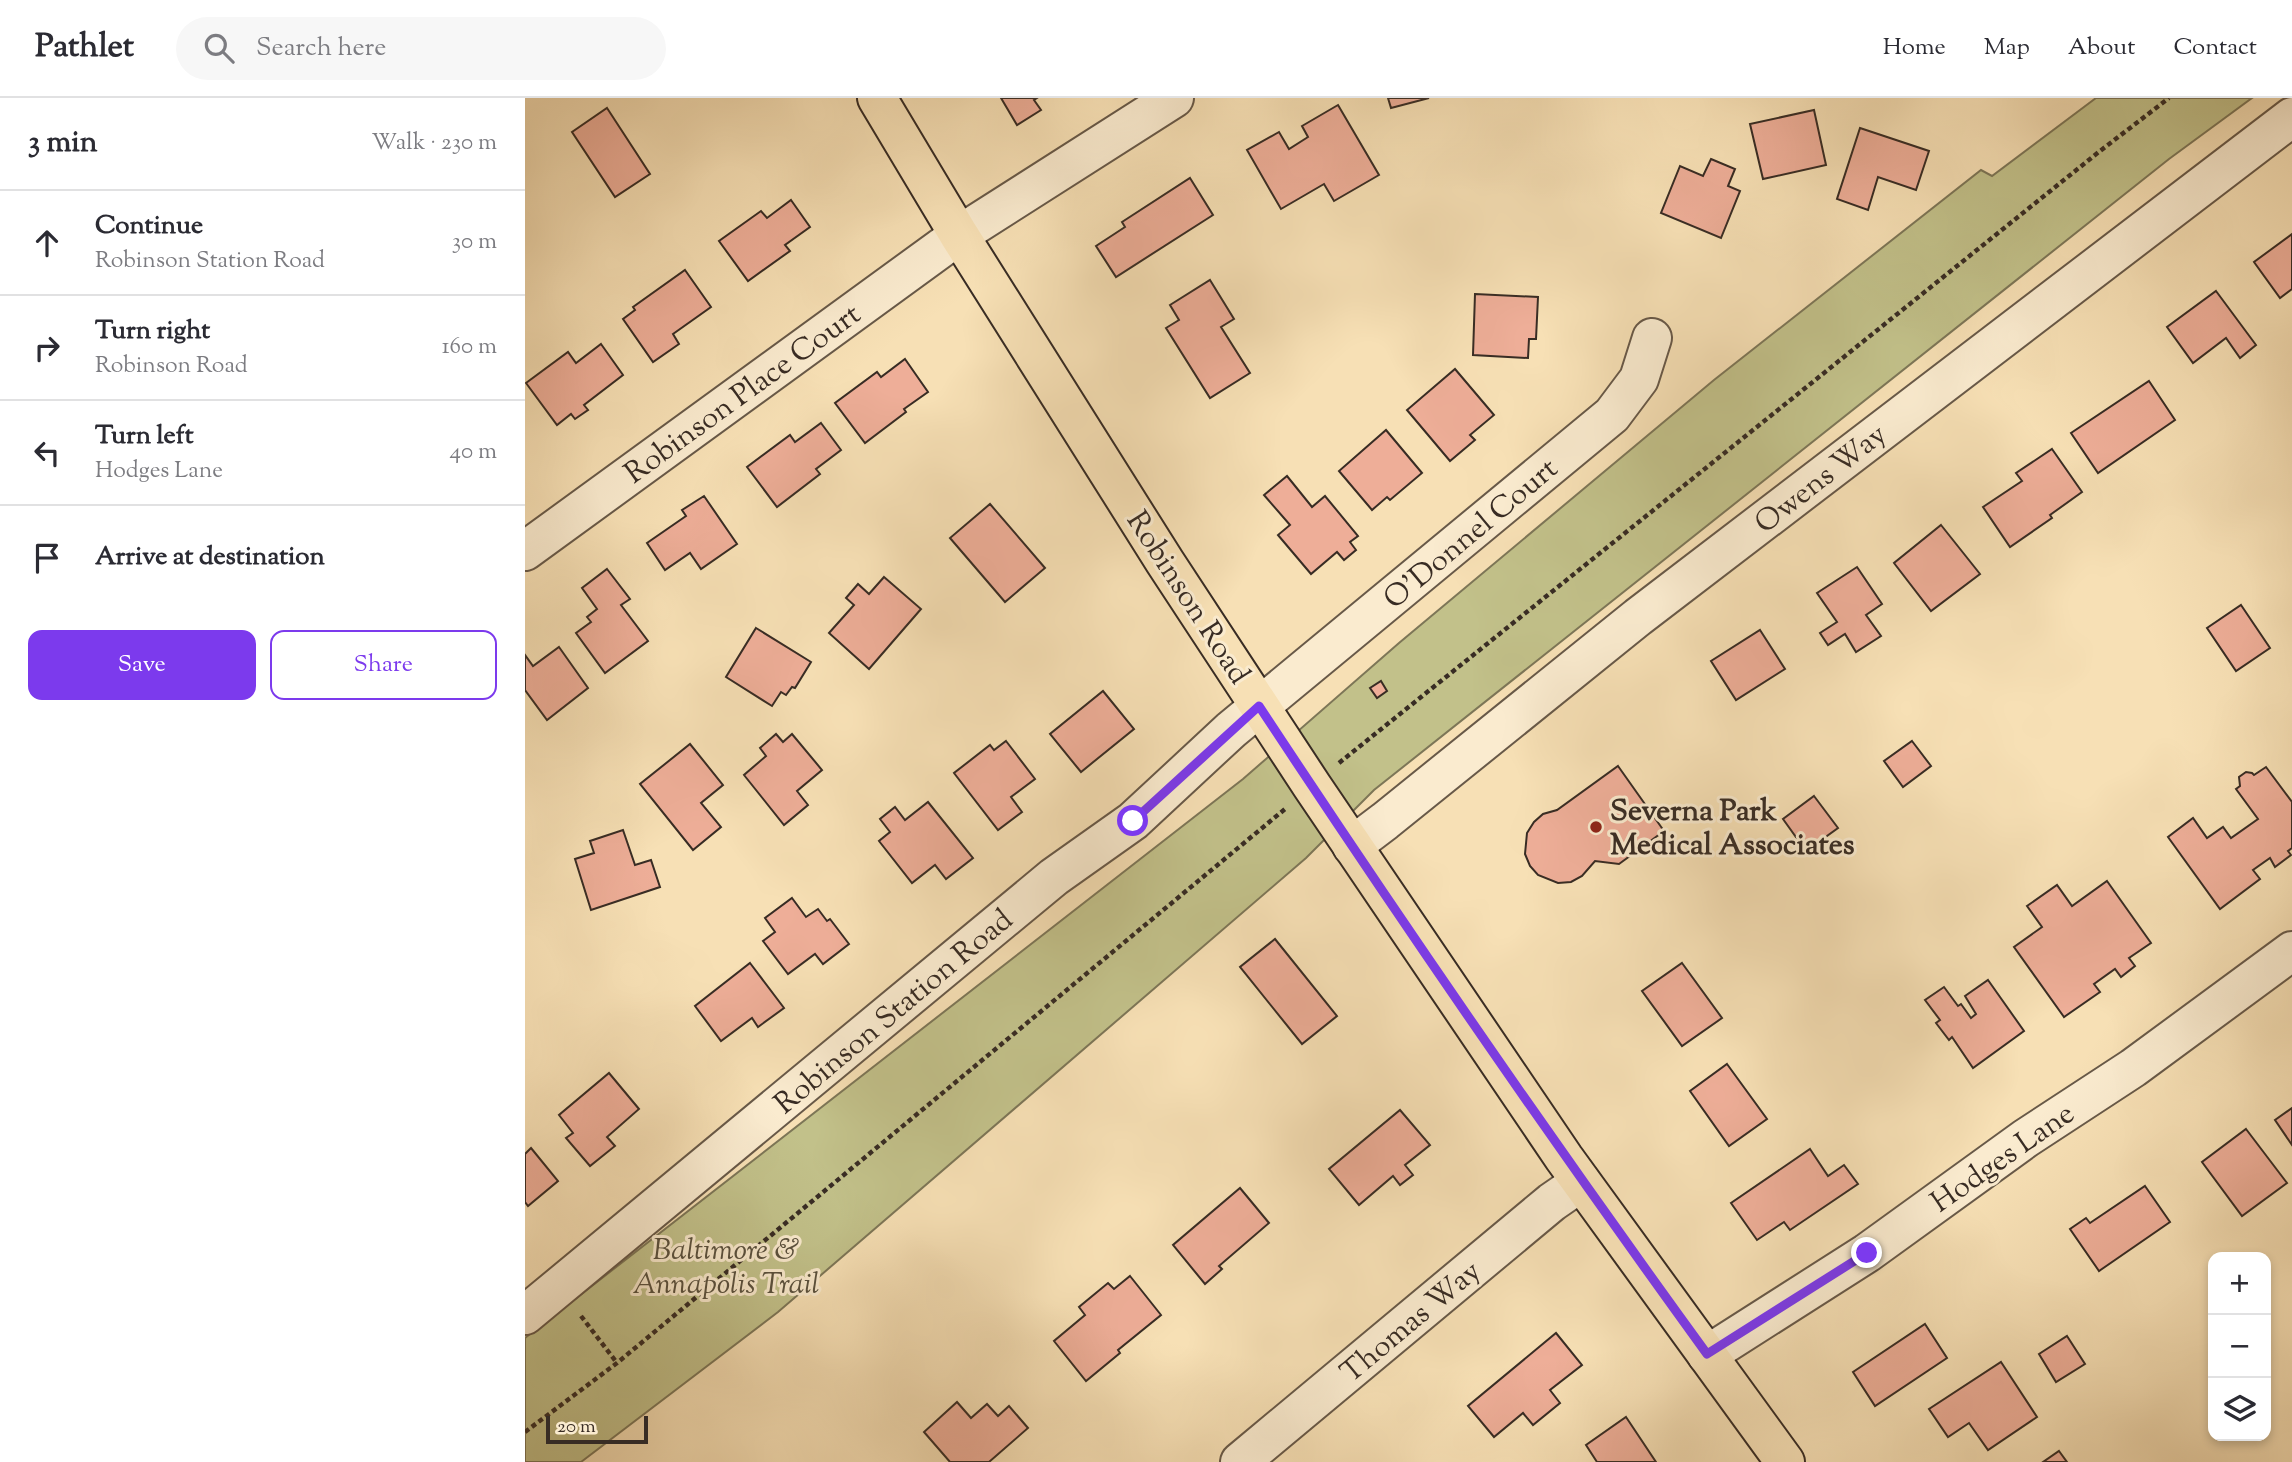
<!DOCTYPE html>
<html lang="en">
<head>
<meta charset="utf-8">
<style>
  :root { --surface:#fff; --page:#f7f7f7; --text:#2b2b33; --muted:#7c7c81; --line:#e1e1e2; --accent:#7c3aed }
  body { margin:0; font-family:"Sorts Mill Goudy",serif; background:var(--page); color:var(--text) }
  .controls { position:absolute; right:21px; bottom:21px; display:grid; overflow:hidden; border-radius:14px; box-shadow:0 4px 10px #0003 }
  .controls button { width:63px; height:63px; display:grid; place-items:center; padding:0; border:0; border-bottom:2px solid var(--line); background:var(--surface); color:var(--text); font:35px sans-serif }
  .scale { position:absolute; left:21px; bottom:18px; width:102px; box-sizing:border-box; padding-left:7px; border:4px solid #382c24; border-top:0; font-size:19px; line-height:24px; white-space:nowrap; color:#382c24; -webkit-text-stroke:5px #faebcf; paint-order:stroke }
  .stop { position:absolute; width:21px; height:21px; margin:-16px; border:5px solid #7c3aed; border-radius:50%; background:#fff }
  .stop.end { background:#7c3aed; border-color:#fff; box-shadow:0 2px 7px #0008 }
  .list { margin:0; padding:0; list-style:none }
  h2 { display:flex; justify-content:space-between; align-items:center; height:91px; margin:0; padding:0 28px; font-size:30px }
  h2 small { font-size:23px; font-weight:400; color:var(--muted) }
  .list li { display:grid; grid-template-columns:46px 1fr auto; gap:21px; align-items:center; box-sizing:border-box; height:105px; padding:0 28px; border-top:2px solid var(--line) }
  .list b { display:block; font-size:26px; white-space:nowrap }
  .list p { margin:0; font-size:23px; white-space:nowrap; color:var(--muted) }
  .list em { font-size:23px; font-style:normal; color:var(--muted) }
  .actions { display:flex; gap:14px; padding:21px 28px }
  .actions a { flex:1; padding:16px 0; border:2px solid var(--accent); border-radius:14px; text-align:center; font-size:24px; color:var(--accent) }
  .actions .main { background:var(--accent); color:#fff }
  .icon { flex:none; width:38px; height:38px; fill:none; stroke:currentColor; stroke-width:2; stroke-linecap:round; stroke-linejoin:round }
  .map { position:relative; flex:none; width:1767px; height:1364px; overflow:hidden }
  header { display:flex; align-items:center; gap:42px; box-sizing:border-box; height:98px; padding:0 35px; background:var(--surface); border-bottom:2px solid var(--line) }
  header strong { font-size:33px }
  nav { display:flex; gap:38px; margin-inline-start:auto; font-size:24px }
  .search { width:490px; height:63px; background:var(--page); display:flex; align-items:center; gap:18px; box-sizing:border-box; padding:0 24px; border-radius:38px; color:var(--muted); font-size:26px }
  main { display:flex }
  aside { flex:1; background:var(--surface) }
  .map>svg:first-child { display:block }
  .green { fill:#c2c18a; stroke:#7d7657; stroke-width:2 }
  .building { fill:#eeae98; stroke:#382c24; stroke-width:2 }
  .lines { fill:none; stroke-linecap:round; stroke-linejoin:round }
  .street-casing { stroke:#685948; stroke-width:42 }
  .primary-casing { stroke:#382c24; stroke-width:42 }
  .path { stroke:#382c24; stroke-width:4.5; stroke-dasharray:5 3.5; stroke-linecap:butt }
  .street { stroke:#faebcf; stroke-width:38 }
  .primary { stroke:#f7e0b5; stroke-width:38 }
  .route { stroke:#7c3aed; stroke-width:9 }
  .poi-dot { fill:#8f2418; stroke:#faebcf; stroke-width:2.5 }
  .labels { text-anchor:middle; stroke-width:6; stroke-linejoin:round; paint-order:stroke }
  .street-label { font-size:30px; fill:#382c24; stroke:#faebcf }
  .poi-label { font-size:30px; font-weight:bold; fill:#382c24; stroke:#faebcf; text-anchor:start }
  .park-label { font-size:30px; font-style:italic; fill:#5a513e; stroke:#faebcf }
</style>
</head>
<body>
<header>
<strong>Pathlet</strong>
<div class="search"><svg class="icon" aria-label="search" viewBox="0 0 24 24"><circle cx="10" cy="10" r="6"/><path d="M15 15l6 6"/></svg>Search here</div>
<nav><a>Home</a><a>Map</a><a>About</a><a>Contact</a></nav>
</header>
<main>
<aside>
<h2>3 min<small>Walk · 230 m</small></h2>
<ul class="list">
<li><svg class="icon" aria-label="ahead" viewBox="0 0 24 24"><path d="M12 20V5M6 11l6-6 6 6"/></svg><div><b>Continue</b><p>Robinson Station Road</p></div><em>30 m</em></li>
<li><svg class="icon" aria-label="right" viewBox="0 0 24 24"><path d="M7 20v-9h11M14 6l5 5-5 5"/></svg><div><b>Turn right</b><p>Robinson Road</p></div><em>160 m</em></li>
<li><svg class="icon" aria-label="left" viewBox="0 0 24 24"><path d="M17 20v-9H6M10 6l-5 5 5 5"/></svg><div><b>Turn left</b><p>Hodges Lane</p></div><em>40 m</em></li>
<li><svg class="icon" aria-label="arrive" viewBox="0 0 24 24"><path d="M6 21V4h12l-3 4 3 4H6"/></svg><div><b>Arrive at destination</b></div></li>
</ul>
<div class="actions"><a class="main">Save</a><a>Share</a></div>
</aside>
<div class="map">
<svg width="1767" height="1364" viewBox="0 0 1767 1364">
  <rect width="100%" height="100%" fill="#f7e0b5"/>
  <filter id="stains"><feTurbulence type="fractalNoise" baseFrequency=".00286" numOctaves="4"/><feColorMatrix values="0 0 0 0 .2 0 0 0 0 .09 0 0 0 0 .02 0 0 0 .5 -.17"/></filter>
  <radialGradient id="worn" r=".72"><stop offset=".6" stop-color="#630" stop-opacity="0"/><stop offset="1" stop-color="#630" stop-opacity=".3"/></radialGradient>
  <!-- green -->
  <polygon class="green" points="1571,0 1727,0 1644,61 849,692 781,760 253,1214 56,1364 0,1364 0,1240 718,681 874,545 1189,282 1456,72 1467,78"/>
  <!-- building -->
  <g class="building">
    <polygon points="476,0 512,0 509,2 516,12 492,27"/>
    <polygon points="863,0 904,0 866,10"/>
    <polygon points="813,7 854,77 809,103 799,86 756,111 722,52 754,34 764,51 783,39 777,28"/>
    <polygon points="82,10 125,76 90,99 47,34"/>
    <polygon points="1289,12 1301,67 1238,81 1225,26"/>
    <polygon points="1335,30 1404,53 1391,92 1353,79 1343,112 1312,101"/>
    <polygon points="1186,61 1210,71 1203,88 1215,93 1196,140 1136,115 1155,68 1178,78"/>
    <polygon points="665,80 688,117 591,179 571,148 600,129 597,124"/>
    <polygon points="266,102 285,129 260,147 265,153 223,183 194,143 236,113 242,120"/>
    <polygon points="1767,136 1767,191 1755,200 1729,164"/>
    <polygon points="160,172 186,209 148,236 154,246 128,264 98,221 110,212 108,209"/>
    <polygon points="685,182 709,221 696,229 725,275 685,300 641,230 654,222 645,207"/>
    <polygon points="1691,193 1731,247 1715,260 1701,240 1668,265 1642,229"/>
    <polygon points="950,196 1013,199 1011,241 1004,241 1003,260 948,257"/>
    <polygon points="76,246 98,277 59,307 63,312 50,321 46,316 32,327 1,285 43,254 51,265"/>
    <polygon points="380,261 403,294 379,311 381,314 340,345 310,305 352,274 356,279"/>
    <polygon points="930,271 969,317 945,337 950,342 925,363 882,312"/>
    <polygon points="1624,283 1650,322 1573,375 1546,335"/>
    <polygon points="296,325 316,352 291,371 295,376 252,409 222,369 265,337 270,344"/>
    <polygon points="861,332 897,375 865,402 862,399 847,412 814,373"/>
    <polygon points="1527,351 1557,394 1525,417 1527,420 1485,449 1458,409 1497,383 1491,375"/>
    <polygon points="762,378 787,409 800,398 833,438 825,444 831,452 819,462 812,454 786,476 753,437 765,427 739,397"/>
    <polygon points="179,398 212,446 176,471 165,455 140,472 122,445 161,418 157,412"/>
    <polygon points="465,406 520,470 480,504 425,440"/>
    <polygon points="1416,427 1455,476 1406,513 1369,465"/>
    <polygon points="1332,469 1357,506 1341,517 1356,538 1331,554 1320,536 1303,547 1295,535 1312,524 1292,495"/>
    <polygon points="82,471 105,501 96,507 123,543 80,575 51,535 66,524 62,519 72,511 57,490"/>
    <polygon points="359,479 396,511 344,571 304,535 329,507 321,500 333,486 344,496"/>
    <polygon points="1716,507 1745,550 1711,573 1682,530"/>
    <polygon points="231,530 286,564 270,590 267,589 261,597 256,594 247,608 201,579"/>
    <polygon points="1235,532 1260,571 1211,602 1186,563"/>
    <polygon points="34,549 63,590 22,622 0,592 0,557 8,568"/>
    <polygon points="856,583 862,593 852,600 845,590"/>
    <polygon points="578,593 609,631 556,674 525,636"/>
    <polygon points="251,636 258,644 267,636 297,672 272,693 283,707 259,727 219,677 241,658 235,650"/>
    <polygon points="481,643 510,681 486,699 497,714 473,732 429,675 465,647 469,652"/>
    <polygon points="1387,643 1406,668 1378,689 1359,663"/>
    <polygon points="165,646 198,687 176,705 196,729 168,752 115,686"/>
    <polygon points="1093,668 1139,733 1094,766 1070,763 1057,778 1046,784 1033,785 1013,777 1005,768 1000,756 1002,735 1009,724 1018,716 1032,712"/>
    <polygon points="1741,669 1767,704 1767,750 1763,753 1766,757 1750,769 1745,760 1728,772 1735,781 1695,811 1643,739 1668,720 1682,740 1698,729 1706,740 1733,721 1711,691 1715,688 1714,679 1721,674 1727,675 1729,677"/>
    <polygon points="1289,698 1313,730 1281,753 1258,721"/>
    <polygon points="403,704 448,760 421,781 410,767 387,785 354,743 365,734 355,721 370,709 380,722"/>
    <polygon points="98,732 110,767 126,762 135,789 66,812 50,761 69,755 65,743"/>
    <polygon points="1582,783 1626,845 1604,860 1610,868 1596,879 1590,871 1569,886 1575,894 1539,919 1489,849 1517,829 1502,808 1532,787 1547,808"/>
    <polygon points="267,800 281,819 293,811 302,823 305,821 324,846 298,866 290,856 263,876 238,843 250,834 240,820"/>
    <polygon points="750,841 812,918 777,946 715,869"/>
    <polygon points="225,865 259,910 233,929 227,920 196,943 170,908"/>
    <polygon points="1157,865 1197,920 1157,948 1117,893"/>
    <polygon points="1463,882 1499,933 1448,970 1427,939 1424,942 1411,925 1415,922 1400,902 1419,889 1433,908 1436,906 1446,920 1451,916 1440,898"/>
    <polygon points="1202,966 1242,1021 1204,1048 1165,993"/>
    <polygon points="84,975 114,1011 82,1039 90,1048 65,1068 41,1040 48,1035 34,1017"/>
    <polygon points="1767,1010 1767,1047 1750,1022"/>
    <polygon points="875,1012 905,1047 880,1067 888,1077 875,1087 868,1078 834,1107 804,1071"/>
    <polygon points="1721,1031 1762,1085 1717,1118 1677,1064"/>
    <polygon points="6,1050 33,1083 3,1108 0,1104 0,1056"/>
    <polygon points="1285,1051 1303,1078 1319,1067 1333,1086 1265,1132 1259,1124 1232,1142 1206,1105"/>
    <polygon points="1620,1088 1645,1124 1574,1173 1545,1131 1561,1120 1565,1125"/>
    <polygon points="715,1090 744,1125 694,1168 697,1171 680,1186 648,1147"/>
    <polygon points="605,1178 636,1217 593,1252 595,1255 561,1283 529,1243 560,1217 554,1209 583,1185 589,1191"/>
    <polygon points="1400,1226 1422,1260 1350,1308 1328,1274"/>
    <polygon points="1031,1235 1057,1267 1025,1292 1035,1305 1008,1327 998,1315 969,1339 943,1308"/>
    <polygon points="1542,1238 1560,1266 1531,1284 1514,1256"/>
    <polygon points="1476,1264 1512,1319 1463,1352 1444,1325 1423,1339 1404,1311"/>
    <polygon points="432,1304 446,1320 462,1306 473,1318 484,1308 503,1330 464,1364 425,1364 399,1334"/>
    <polygon points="1101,1319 1131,1364 1072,1364 1061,1347"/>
    <polygon points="1534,1353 1542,1364 1518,1364"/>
  </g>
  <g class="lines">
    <!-- street casing -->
    <g class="street-casing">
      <g id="street">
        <polyline points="0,453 434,137 649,0"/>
        <polyline points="827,748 860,723 1113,519 1767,19"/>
        <polyline points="0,1217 529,779 608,723 706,632 1087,317 1114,281 1127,240"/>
        <polyline points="1182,1257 1342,1155 1501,1040 1608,970 1767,853"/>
        <polyline points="715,1364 1027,1104 1056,1084"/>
      </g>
    </g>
    <!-- primary casing -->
    <g class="primary-casing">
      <polyline id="primary" points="352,0 434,137 640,464 787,688 1039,1060 1260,1364"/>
    </g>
    <!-- path -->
    <g class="path">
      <polyline points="814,665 1575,53 1644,0"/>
      <polyline points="56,1218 92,1265"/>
      <polyline points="0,1334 92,1265 760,711"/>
    </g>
    <!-- street -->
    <use href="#street" class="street"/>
    <!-- primary -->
    <use href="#primary" class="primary"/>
  </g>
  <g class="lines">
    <!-- route -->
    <path class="route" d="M608,723L734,608C879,828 1028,1044 1182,1256L1342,1155"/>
  </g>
  <!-- markers -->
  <circle class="poi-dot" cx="1071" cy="729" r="7"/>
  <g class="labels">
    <!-- street labels -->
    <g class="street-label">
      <text transform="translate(217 295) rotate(-36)" y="10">Robinson Place Court</text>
      <text transform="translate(1295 380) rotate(-38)" y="10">Owens Way</text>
      <text transform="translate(945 435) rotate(-40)" y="10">O'Donnel Court</text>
      <text transform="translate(664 499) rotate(57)" y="10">Robinson Road</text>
      <text transform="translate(368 913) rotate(-40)" y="10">Robinson Station Road</text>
      <text transform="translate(1477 1059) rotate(-35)" y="10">Hodges Lane</text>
      <text transform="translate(885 1223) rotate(-40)" y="10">Thomas Way</text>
    </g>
    <!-- poi labels -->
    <g class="poi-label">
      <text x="1085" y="722">Severna Park<tspan x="1085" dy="34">Medical Associates</tspan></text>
    </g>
    <!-- park labels -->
    <g class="park-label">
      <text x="201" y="1161">Baltimore &amp;<tspan x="201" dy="34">Annapolis Trail</tspan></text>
    </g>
  </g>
  <rect width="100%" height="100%" filter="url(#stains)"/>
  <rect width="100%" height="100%" fill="url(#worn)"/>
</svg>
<div class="controls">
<button>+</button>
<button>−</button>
<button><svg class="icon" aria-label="layers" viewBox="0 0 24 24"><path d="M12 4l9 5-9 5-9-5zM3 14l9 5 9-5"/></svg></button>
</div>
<div class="scale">20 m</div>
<div class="stop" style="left:608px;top:723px"></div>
<div class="stop end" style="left:1342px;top:1155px"></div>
</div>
</main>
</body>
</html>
